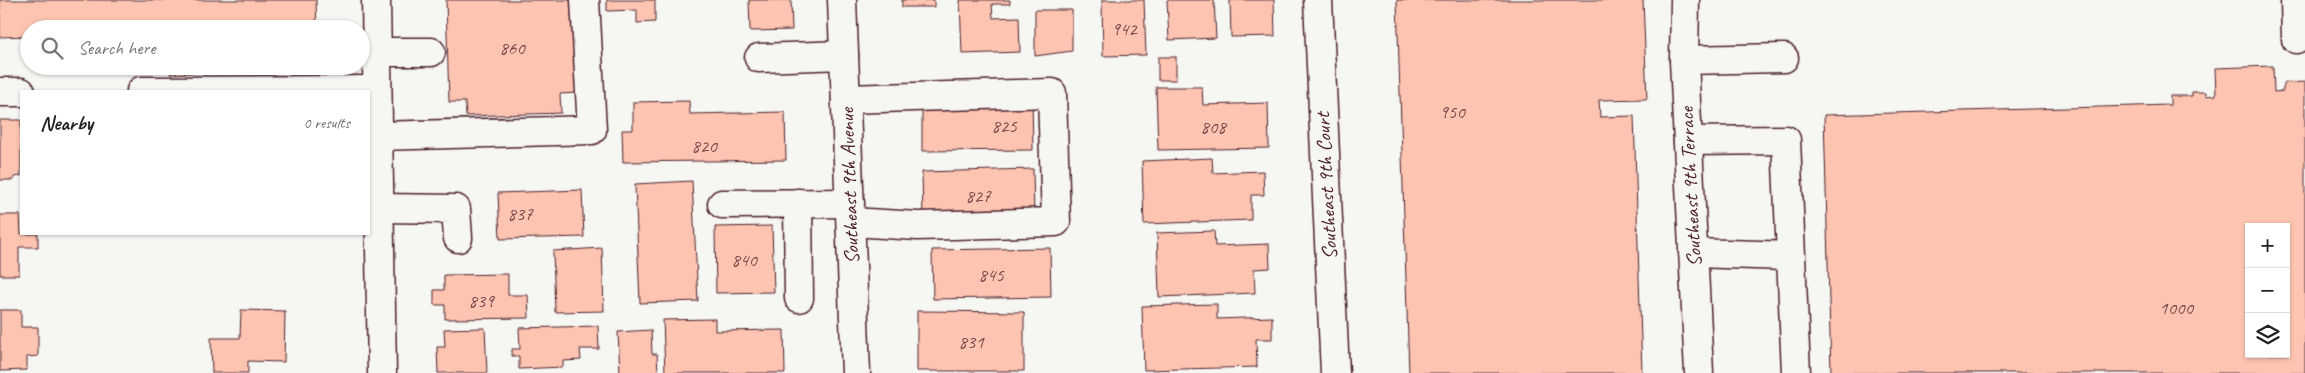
<!DOCTYPE html>
<html lang="en">
<head>
<meta charset="utf-8">
<style>
  :root { --surface:#fff; --page:#f2f2f2; --text:#202124; --muted:#757577; --line:#e0e0e0 }
  body { margin:0; font-family:Caveat,sans-serif; background:var(--page); color:var(--text) }
  .controls { position:absolute; right:15px; bottom:15px; display:grid; overflow:hidden; border-radius:0px; box-shadow:0 1px 4px #0004 }
  .controls button { width:45px; height:45px; display:grid; place-items:center; padding:0; border:0; border-bottom:1px solid var(--line); background:var(--surface); color:var(--text); font:25px sans-serif }
  .list { margin:0; padding:0; list-style:none }
  h2 { display:flex; justify-content:space-between; align-items:center; height:65px; margin:0; padding:0 20px; font-size:21px }
  h2 small { font-size:16px; font-weight:400; color:var(--muted) }
  .icon { flex:none; width:28px; height:28px; fill:none; stroke:currentColor; stroke-width:2; stroke-linecap:round; stroke-linejoin:round }
  .map { position:relative; flex:none; width:2305px; height:373px; overflow:hidden }
  .search { position:absolute; background:var(--surface); box-shadow:0 1px 4px #0004; left:20px; top:20px; width:350px; height:55px; display:flex; align-items:center; gap:12px; box-sizing:border-box; padding:0 18px; border-radius:28px; color:var(--muted); font-size:19px }
  .panel { position:absolute; background:var(--surface); box-shadow:0 1px 4px #0004; left:20px; top:90px; width:350px; height:145px; border-radius:0px }
  .map>svg:first-child { display:block }
  .building { fill:#fdc5b1; stroke:#4a1f2b; fill-rule:evenodd }
  .lines { fill:none; stroke-linecap:round; stroke-linejoin:round }
  .minor-casing { stroke:#4a1f2b; stroke-width:31 }
  .major-casing { stroke:#4a1f2b; stroke-width:31 }
  .minor { stroke:#f6f6f2; stroke-width:28 }
  .major { stroke:#f6f6f2; stroke-width:28 }
  .labels { text-anchor:middle; stroke-width:4.5; stroke-linejoin:round; paint-order:stroke }
  .number-label { font-size:19px; fill:#77484c }
  .street-label { font-size:21px; fill:#4a1f2b; stroke:#f6f6f2 }
</style>
</head>
<body>
<div class="map">
<svg width="2305" height="373" viewBox="0 0 2305 373">
  <rect width="100%" height="100%" fill="#f6f6f2"/>
  <filter id="ink" filterUnits="userSpaceOnUse"><feTurbulence type="fractalNoise" baseFrequency=".02" numOctaves="2"/><feDisplacementMap in="SourceGraphic" scale="10" xChannelSelector="R" yChannelSelector="G"/><feConvolveMatrix kernelMatrix="1 2 1 2 8 2 1 2 1" color-interpolation-filters="sRGB"/></filter>
  <g filter="url(#ink)">
    <!-- building -->
    <g class="building">
      <polygon points="0,0 316,0 317,29 29,29 29,36 0,37"/>
      <polygon points="446,0 576,0 578,93 560,94 561,113 466,116 465,102 449,102"/>
      <polygon points="607,0 655,0 655,22 637,23 637,10 607,11"/>
      <polygon points="749,0 791,0 792,30 750,31"/>
      <rect x="902" y="0" width="32" height="7"/>
      <polygon points="960,0 1010,0 1010,4 992,4 993,18 1019,17 1020,52 962,54"/>
      <polygon points="1102,0 1144,0 1146,55 1103,56"/>
      <polygon points="1167,0 1214,0 1216,38 1169,40"/>
      <polygon points="1230,0 1274,0 1275,36 1231,37"/>
      <polygon points="1397,0 1643,0 1647,99 1599,100 1600,117 1634,116 1642,373 1409,373"/>
      <polygon points="1035,10 1072,10 1072,51 1035,56"/>
      <rect x="1158" y="57" width="18" height="23"/>
      <polygon points="170,66 243,66 243,71 170,74"/>
      <path d="M2273,66L2274,92L2283,91V83L2305,82V373H1831L1824,115L2170,105V96H2192V92H2206V96L2216,95L2215,68ZM2249,227H2286V354H2249Z"/>
      <polygon points="1156,87 1202,87 1203,105 1268,103 1269,148 1158,150"/>
      <polygon points="689,101 690,114 785,112 786,160 623,162 622,130 633,130 633,102"/>
      <polygon points="1032,101 1033,150 922,151 922,102"/>
      <polygon points="0,120 21,120 21,176 14,177 14,180 0,180"/>
      <polygon points="1212,158 1213,173 1263,171 1264,195 1251,195 1251,220 1144,224 1142,161"/>
      <polygon points="1033,169 1034,217 923,220 922,172"/>
      <polygon points="692,181 698,301 640,303 635,184"/>
      <polygon points="582,190 584,237 500,239 498,193"/>
      <polygon points="0,215 20,215 21,234 38,234 38,247 19,247 19,275 0,275"/>
      <polygon points="772,226 774,292 716,293 715,227"/>
      <polygon points="1214,231 1215,246 1269,244 1270,268 1254,269 1255,293 1159,297 1157,233"/>
      <polygon points="602,248 604,311 555,312 553,251"/>
      <polygon points="1050,248 1051,297 933,299 932,250"/>
      <polygon points="508,274 508,295 528,295 529,318 445,319 445,305 434,305 434,290 444,290 444,275"/>
      <polygon points="1217,304 1217,319 1272,317 1272,339 1256,339 1257,367 1144,370 1142,306"/>
      <polygon points="0,310 21,310 21,327 38,327 38,356 27,357 27,370 0,371"/>
      <polygon points="241,310 285,311 284,362 248,361 248,373 212,373 211,338 240,338"/>
      <polygon points="917,311 1024,312 1024,371 917,371"/>
      <polygon points="715,319 715,331 784,330 785,373 665,373 663,320"/>
      <polygon points="598,326 599,349 580,349 581,360 563,361 563,367 519,369 519,356 512,356 512,349 520,349 519,328"/>
      <polygon points="485,328 487,373 438,373 437,347 445,347 444,329"/>
      <polygon points="651,330 652,354 657,354 658,373 620,373 618,332"/>
    </g>
    <g class="lines">
      <!-- minor casing -->
      <g class="minor-casing">
        <g id="minor">
          <polyline points="376,0 382,373"/>
          <polyline points="842,0 856,373"/>
          <polyline points="1685,0 1684,60 1699,373"/>
          <polyline points="2295,0 2296,39"/>
          <polyline points="377,52 431,52"/>
          <polyline points="759,58 844,55"/>
          <polyline points="1684,60 1784,58"/>
          <polyline points="141,91 377,90"/>
          <polyline points="0,92 21,92"/>
          <polyline points="846,99 1052,93 1056,222 918,226 851,222"/>
          <polyline points="378,136 592,130 585,0"/>
          <polyline points="1688,141 1786,140 1796,373"/>
          <polyline points="798,203 799,298"/>
          <polyline points="722,204 850,203"/>
          <polyline points="379,208 456,209 458,238"/>
          <polyline points="1693,253 1790,256"/>
        </g>
      </g>
      <!-- major casing -->
      <g class="major-casing">
        <polyline id="major" points="1318,0 1335,373"/>
      </g>
      <!-- minor -->
      <use href="#minor" class="minor"/>
      <!-- major -->
      <use href="#major" class="major"/>
    </g>
  </g>
  <g class="labels">
    <!-- number labels -->
    <g class="number-label">
      <text x="1124" y="35">942</text>
      <text x="512" y="54">860</text>
      <text x="1452" y="118">950</text>
      <text x="1004" y="132">825</text>
      <text x="1213" y="133">808</text>
      <text x="704" y="152">820</text>
      <text x="978" y="202">827</text>
      <text x="520" y="220">837</text>
      <text x="744" y="266">840</text>
      <text x="991" y="281">845</text>
      <text x="481" y="307">839</text>
      <text x="2176" y="314">1000</text>
      <text x="971" y="348">831</text>
    </g>
    <!-- street labels -->
    <g class="street-label">
      <text transform="translate(849 186) rotate(-92)" y="7">Southeast 9th Avenue</text>
      <text transform="translate(1326 186) rotate(-93)" y="7">Southeast 9th Court</text>
      <text transform="translate(1690 187) rotate(-93)" y="7">Southeast 9th Terrace</text>
    </g>
  </g>
</svg>
<div class="controls">
<button>+</button>
<button>−</button>
<button><svg class="icon" aria-label="layers" viewBox="0 0 24 24"><path d="M12 4l9 5-9 5-9-5zM3 14l9 5 9-5"/></svg></button>
</div>
<div class="search"><svg class="icon" aria-label="search" viewBox="0 0 24 24"><circle cx="10" cy="10" r="6"/><path d="M15 15l6 6"/></svg>Search here</div>
<section class="panel">
<h2>Nearby<small>0 results</small></h2>
<ul class="list">
</ul>
</section>
</div>
</body>
</html>
